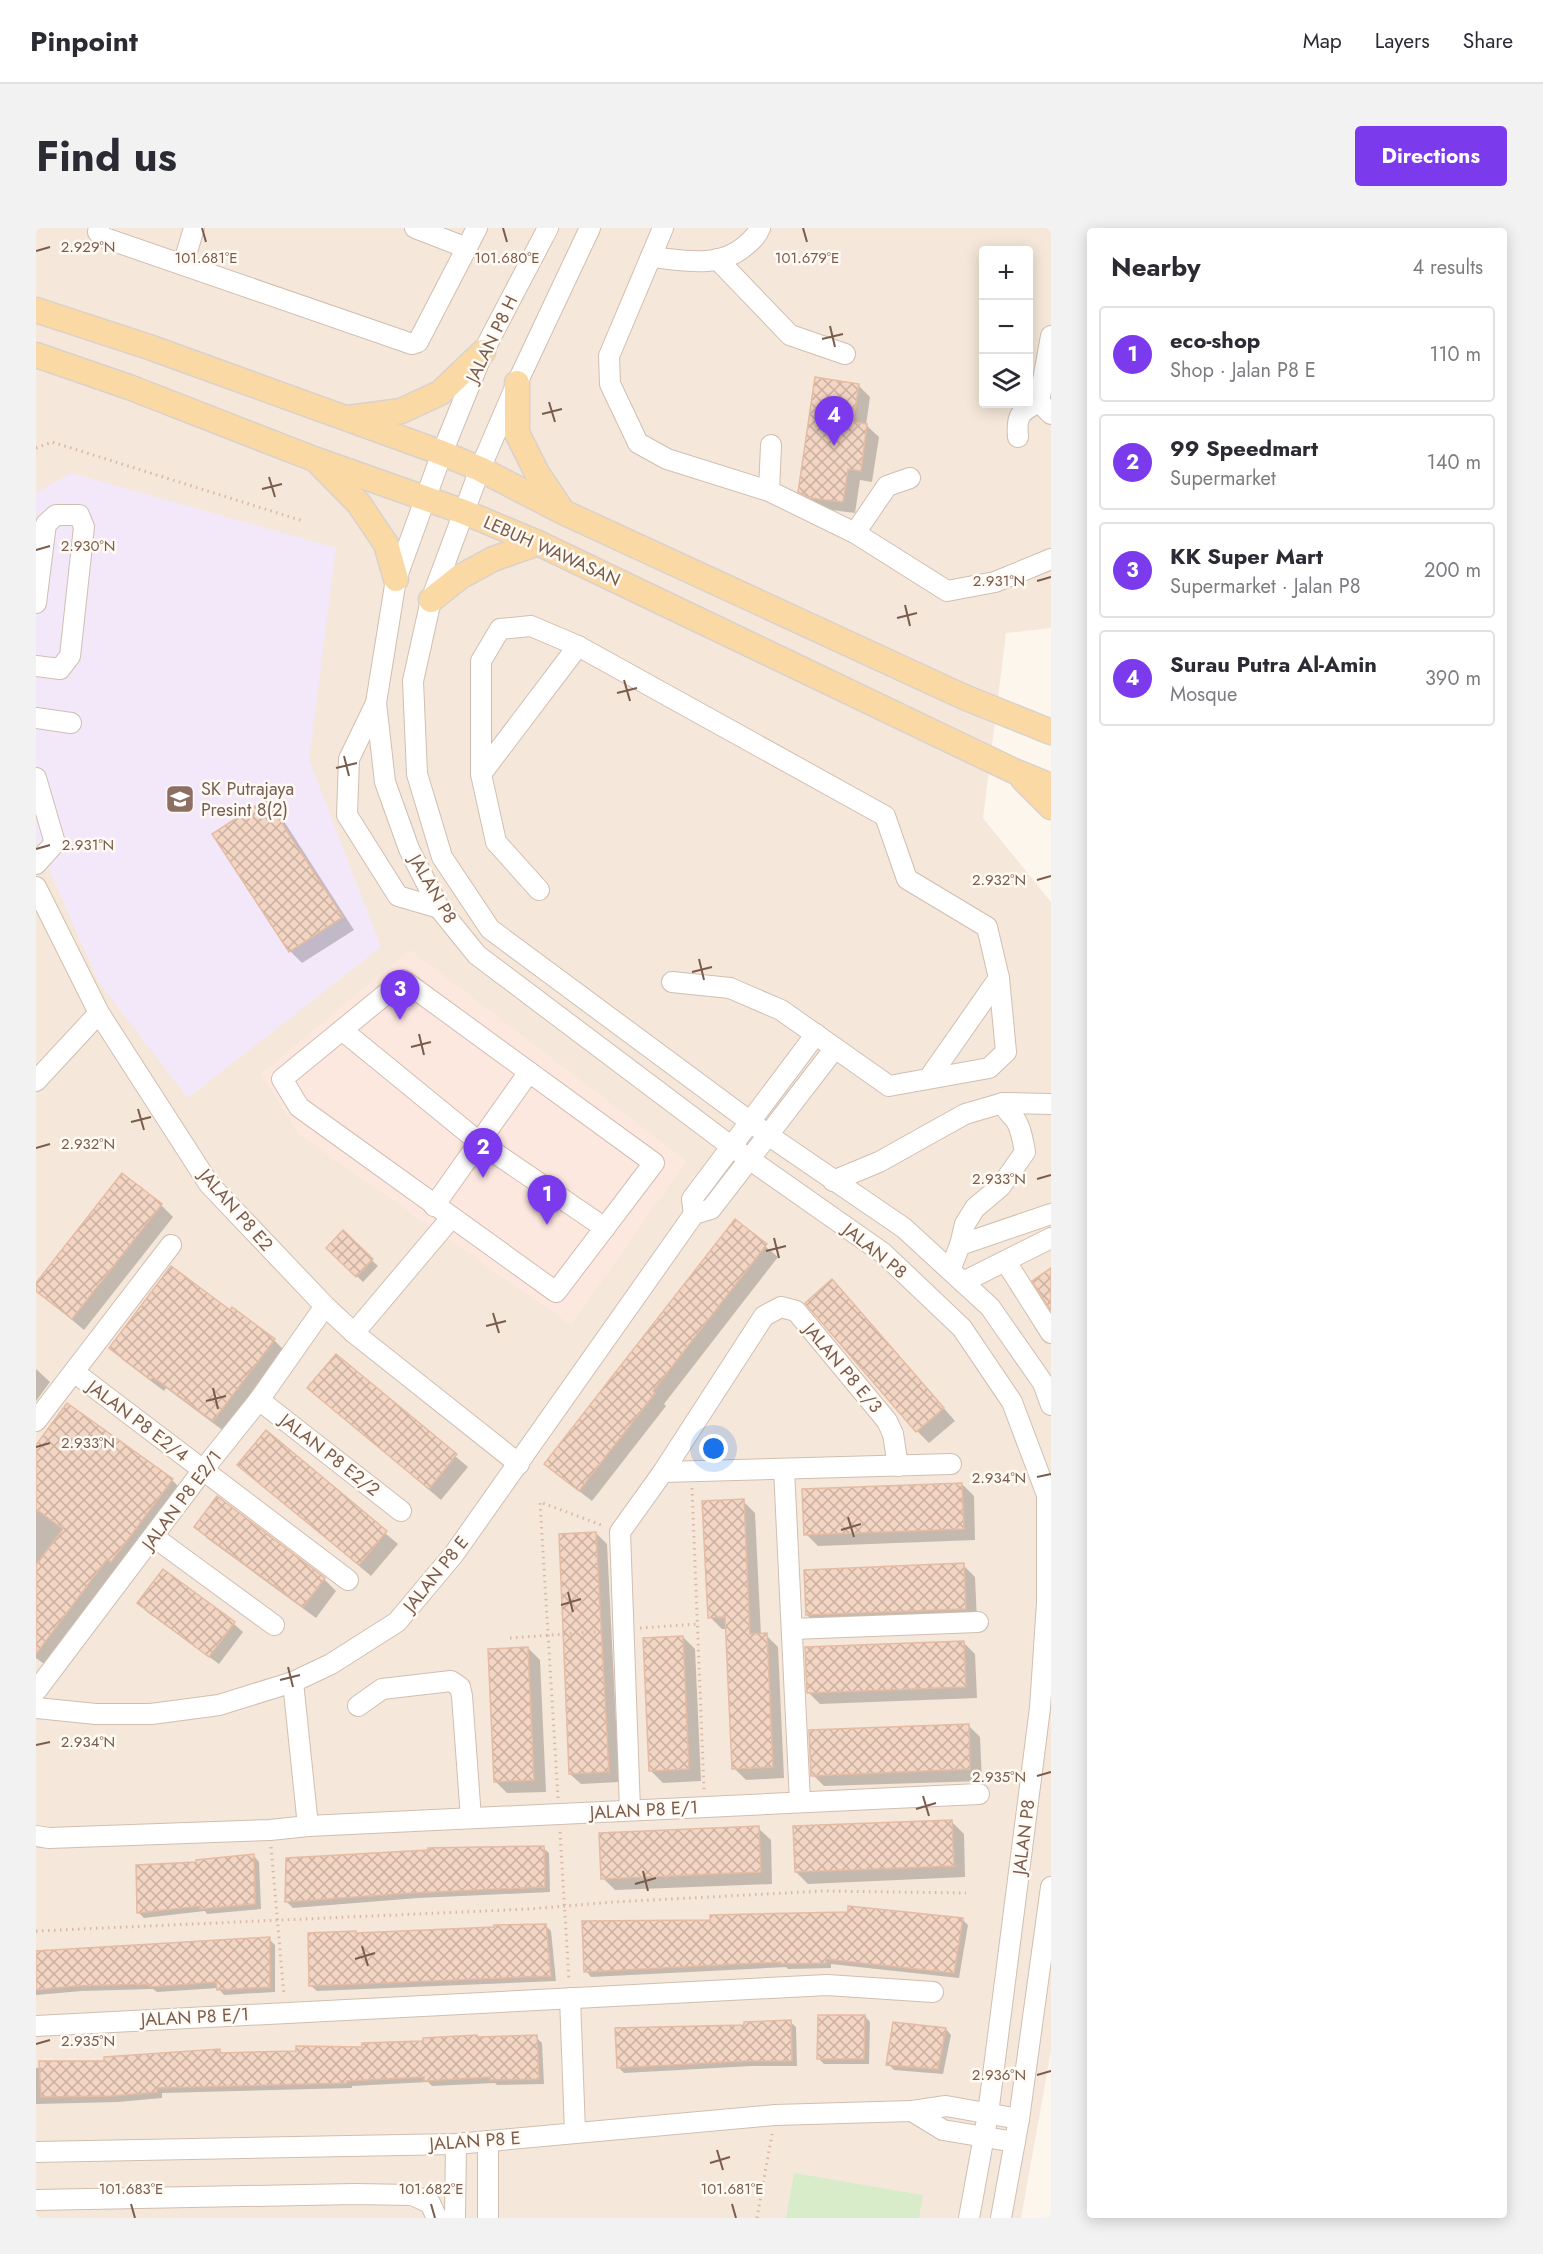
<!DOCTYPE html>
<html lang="en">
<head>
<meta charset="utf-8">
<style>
  :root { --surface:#fff; --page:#f2f2f3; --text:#2b2b33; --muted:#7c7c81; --line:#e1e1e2; --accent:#7c3aed }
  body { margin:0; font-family:Jost,sans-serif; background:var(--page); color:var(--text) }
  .controls { position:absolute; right:18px; top:18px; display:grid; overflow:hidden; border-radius:6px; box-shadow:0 3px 15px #0003 }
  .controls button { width:54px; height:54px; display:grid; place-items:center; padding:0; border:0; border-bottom:2px solid var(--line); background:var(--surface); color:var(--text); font:30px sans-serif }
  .you { position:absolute; left:678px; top:1221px; width:21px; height:21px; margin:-15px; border:4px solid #fff; border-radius:50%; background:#1a73e8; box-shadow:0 0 0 9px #1a73e833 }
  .badge { display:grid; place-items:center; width:39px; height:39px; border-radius:50%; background:var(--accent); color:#fff; font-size:20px; font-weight:700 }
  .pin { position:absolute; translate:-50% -50px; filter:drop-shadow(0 2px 3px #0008) }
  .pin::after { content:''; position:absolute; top:32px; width:21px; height:18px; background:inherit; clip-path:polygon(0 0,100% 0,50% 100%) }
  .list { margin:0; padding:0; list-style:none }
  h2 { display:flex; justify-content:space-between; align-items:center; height:78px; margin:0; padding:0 24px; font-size:26px }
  h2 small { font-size:20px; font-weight:400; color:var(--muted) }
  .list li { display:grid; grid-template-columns:39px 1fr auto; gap:18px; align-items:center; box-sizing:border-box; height:96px; margin:0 12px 12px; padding:0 12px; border:2px solid var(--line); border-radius:6px }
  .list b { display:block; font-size:22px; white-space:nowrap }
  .list p { margin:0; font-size:20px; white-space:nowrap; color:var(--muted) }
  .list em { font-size:20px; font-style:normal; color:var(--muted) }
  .icon { flex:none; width:33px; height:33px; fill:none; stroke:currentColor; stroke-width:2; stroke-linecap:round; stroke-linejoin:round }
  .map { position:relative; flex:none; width:1015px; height:1990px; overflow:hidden; border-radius:6px }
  header { display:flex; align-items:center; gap:36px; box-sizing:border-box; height:84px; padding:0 30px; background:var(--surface); border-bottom:2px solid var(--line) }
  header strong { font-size:28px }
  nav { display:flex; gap:33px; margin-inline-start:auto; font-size:21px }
  .intro { display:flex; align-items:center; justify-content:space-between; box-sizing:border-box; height:144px; padding:0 36px }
  h1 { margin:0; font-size:42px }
  .button { padding:15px 27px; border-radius:6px; background:var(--accent); color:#fff; font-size:21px; font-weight:700 }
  main { display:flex; gap:36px; padding:0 36px }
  aside { flex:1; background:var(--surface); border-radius:6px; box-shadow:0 3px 15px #0003 }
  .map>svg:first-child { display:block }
  .residential { fill:#f5e8da; fill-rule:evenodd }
  .commercial { fill:#fde8e0 }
  .education { fill:#f3e8fa }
  .garden { fill:#d8ecc9 }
  .shadow { fill:#0003 }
  .building { fill:url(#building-cross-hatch); stroke:#e6bba3; stroke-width:1.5 }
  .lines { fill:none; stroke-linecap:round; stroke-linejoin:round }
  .minor-casing { stroke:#d1beb0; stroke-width:22 }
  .major-casing { stroke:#dad1cd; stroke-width:27 }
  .path { stroke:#d9b8a5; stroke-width:3; stroke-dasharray:1.5 4.5; stroke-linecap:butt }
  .minor { stroke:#fff; stroke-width:20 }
  .major { stroke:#fbd9a5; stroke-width:24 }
  .ticks { fill:none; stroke:#7a5c4d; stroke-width:2 }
  .labels { text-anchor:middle; stroke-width:5; stroke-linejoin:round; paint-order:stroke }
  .street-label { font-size:18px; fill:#7a5c4d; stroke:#fffaf3 }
  .education-label { font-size:18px; fill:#785e54; stroke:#fffaf3; text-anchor:start }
  .ticks-label { font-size:15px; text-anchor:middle; fill:#7a5c4d; stroke:#fffaf3; stroke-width:5; stroke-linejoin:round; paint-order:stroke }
</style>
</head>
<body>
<header>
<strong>Pinpoint</strong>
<nav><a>Map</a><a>Layers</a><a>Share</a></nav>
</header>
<div class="intro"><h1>Find us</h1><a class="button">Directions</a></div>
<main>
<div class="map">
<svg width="1015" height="1990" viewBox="0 0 1015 1990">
  <defs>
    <pattern id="building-cross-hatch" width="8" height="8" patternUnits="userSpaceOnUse" patternTransform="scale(1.5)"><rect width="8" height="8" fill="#f3d5c3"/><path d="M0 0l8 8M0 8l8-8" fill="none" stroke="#cab0a1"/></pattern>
  </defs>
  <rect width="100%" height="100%" fill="#fdf6ec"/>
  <!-- residential -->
  <path class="residential" d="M0,0H1015V400L970,405L947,590L1015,674V1823L985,1990H0ZM948,22H993V176H948Z"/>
  <!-- commercial -->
  <polygon class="commercial" points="374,722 650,933 535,1097 264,907 225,846"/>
  <!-- education -->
  <polygon class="education" points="35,245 300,320 273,532 345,719 152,870 62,753 0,611 0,265"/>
  <!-- garden -->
  <polygon class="garden" points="758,1945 887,1967 883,1990 750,1990"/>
  <!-- shadow -->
  <g class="shadow">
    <polygon points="822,157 834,169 830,197 843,209 836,254 824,252 819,285 787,281 776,276 764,263"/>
    <polygon points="230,573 242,584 318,702 266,735 254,723"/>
    <polygon points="125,977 137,989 48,1102 0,1062 0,1057"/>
    <polygon points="699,993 742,1029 628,1176 630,1178 556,1273 522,1247 510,1235"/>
    <polygon points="307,1005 342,1038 327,1054 292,1020"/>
    <polygon points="808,1065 919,1193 893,1215 881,1203"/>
    <polygon points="194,1084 238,1112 250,1124 189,1204 130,1160 128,1163 87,1132 75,1120"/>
    <polygon points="300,1128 432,1239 405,1272 273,1160"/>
    <polygon points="0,1141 14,1154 0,1173"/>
    <polygon points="230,1205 362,1316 335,1348 203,1237"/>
    <polygon points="0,1220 136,1252 148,1264 11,1438 0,1430"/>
    <polygon points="926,1256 938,1268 939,1312 782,1318 770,1306"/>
    <polygon points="181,1270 288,1351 300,1363 280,1390 172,1311 160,1299"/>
    <polygon points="707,1273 719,1285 725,1407 730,1407 742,1419 748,1550 710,1552 698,1540 691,1401 686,1401 674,1389"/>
    <polygon points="560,1305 571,1316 583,1554 545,1556 534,1546"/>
    <polygon points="927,1337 939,1349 941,1393 783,1399 771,1387"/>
    <polygon points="127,1343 198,1396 207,1404 183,1436 111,1384 103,1375"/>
    <polygon points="647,1409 659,1421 665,1553 627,1555 615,1543"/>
    <polygon points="927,1414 939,1426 941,1470 784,1476 772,1464"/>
    <polygon points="492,1420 504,1432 510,1564 471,1565 459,1553"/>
    <polygon points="932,1497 944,1509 946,1553 788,1558 776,1546"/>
    <polygon points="916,1594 928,1606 929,1649 772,1656 760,1644"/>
    <polygon points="722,1600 735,1612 736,1656 579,1662 567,1650"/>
    <polygon points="507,1620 513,1625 514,1664 382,1670 257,1680 251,1674 251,1632"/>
    <polygon points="218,1628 223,1634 225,1681 171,1686 169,1683 108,1690 103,1685 162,1636"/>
    <polygon points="926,1691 932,1697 923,1750 795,1736 795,1740 752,1741 750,1739 555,1749 550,1743 676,1693"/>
    <polygon points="509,1697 515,1703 520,1753 281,1763 275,1758 322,1707"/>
    <polygon points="233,1711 239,1717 239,1764 188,1767 182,1760 121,1764 117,1761 46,1763 0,1767 0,1724 49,1723 49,1720"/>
    <polygon points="829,1788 834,1794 833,1836 788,1836 782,1830"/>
    <polygon points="754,1794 760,1799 761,1838 716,1838 588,1845 582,1839 710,1798"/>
    <polygon points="910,1801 915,1807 907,1846 858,1842 852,1836"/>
    <polygon points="500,1809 506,1815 508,1856 461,1857 459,1855 396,1858 392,1854 316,1858 316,1860 126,1865 126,1870 82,1874 0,1876 0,1840 183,1822 188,1827"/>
  </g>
  <!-- building -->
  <g class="building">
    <polygon points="779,149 823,156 817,194 831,196 825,243 812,241 807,274 774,270 762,264"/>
    <polygon points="230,571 307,689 253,724 176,606"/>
    <polygon points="86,945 126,976 36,1091 0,1063 0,1055"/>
    <polygon points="699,991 731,1016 617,1163 619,1165 543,1263 508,1236"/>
    <polygon points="307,1002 337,1031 320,1049 290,1020"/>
    <polygon points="135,1038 194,1082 196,1079 239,1111 177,1193 117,1149 115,1152 73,1120"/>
    <polygon points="1015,1040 1015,1083 996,1053"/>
    <polygon points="796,1051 908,1180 880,1204 769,1075"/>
    <polygon points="300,1126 421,1226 393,1261 271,1160"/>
    <polygon points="31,1175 137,1251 75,1334 71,1331 0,1426 0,1337 27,1301 0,1281 0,1217"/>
    <polygon points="230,1202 351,1303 323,1337 201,1237"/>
    <polygon points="926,1255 928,1301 768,1307 766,1261"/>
    <polygon points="181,1268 289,1350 267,1379 158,1299"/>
    <polygon points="708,1271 714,1406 731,1405 737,1539 696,1541 689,1389 672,1390 666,1273"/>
    <polygon points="560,1304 573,1544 533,1546 523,1306"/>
    <polygon points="928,1335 930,1381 770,1387 768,1342"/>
    <polygon points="127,1341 199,1394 173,1429 101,1375"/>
    <polygon points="647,1408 653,1541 613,1543 607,1410"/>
    <polygon points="928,1413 930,1459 771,1465 769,1419"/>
    <polygon points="492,1419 498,1552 458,1554 452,1421"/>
    <polygon points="933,1496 934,1541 775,1548 773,1502"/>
    <polygon points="916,1592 918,1638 759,1644 757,1598"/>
    <polygon points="723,1598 725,1644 565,1651 563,1605"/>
    <polygon points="508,1618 509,1659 375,1665 249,1674 250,1630 392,1622 392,1620"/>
    <polygon points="218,1626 219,1676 164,1681 164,1678 101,1685 100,1637 160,1634 160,1632"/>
    <polygon points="812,1678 927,1690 918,1745 790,1731 790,1735 745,1736 745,1734 548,1744 546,1693 674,1692 674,1687 812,1684"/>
    <polygon points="510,1696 515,1748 273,1758 272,1705 320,1703 320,1705 458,1699 458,1697"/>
    <polygon points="234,1709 234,1759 181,1762 180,1754 114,1759 113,1756 39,1758 0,1762 0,1723"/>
    <polygon points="782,1787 829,1787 828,1831 781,1831"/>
    <polygon points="755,1792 756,1833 709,1833 581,1840 579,1800 708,1797 708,1794"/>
    <polygon points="857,1794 910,1800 902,1841 850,1837"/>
    <polygon points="441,1807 441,1809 501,1807 503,1851 454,1852 454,1849 388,1853 388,1849 311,1853 311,1855 121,1860 121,1864 75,1868 5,1869 3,1833 68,1833 68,1829 184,1821 184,1825 260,1823 260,1818 326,1819 326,1815 387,1813 387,1810"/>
  </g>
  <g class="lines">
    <!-- minor casing -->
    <g class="minor-casing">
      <g id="minor">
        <polyline points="63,0 62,4 66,9 376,116 382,114 441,0"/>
        <polyline points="379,0 431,20"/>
        <polyline points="512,0 447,124 406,225 360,351 340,475 349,554 373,621 403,680 441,727 696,919 847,1025 926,1100 976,1174 1011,1267 1011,1375 1004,1480 952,1886 933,1990"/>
        <polyline points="554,0 481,155 444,241 395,372 377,453 381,546 406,629 454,701 732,907 868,1000 954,1079 1007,1155 1015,1177"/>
        <polyline points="627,0 573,128 574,156 602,215 631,231 733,263 819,305 911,363 959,354 1015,331"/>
        <path d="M615,29C646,32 683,41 709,18C716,12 721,8 724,0"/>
        <polyline points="681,31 754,107 809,126"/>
        <polyline points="147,37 158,0"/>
        <polyline points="1015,108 1003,174 1015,186"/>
        <path d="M982,209C980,187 984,184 1003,174"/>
        <polyline points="733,263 735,217"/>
        <polyline points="819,305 851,258 874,250"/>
        <polyline points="0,375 10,296 20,287 43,287 48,299 34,428 24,441 0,438"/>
        <polyline points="340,475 313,531 311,587 362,668 403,680"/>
        <polyline points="0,490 35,495"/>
        <polyline points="445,546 542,418"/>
        <polyline points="0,550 19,615 0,636"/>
        <polyline points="0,659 63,785 173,956 289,1078 318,1105 483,1236"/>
        <polyline points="503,662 460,614 445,546 445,433 464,401 495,398 542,418 849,588 871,651 951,699 963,750 970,824 953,840 853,858 745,782 694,760 636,754"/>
        <polygon points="367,752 618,935 520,1064 263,879 246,851"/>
        <polyline points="306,802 443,914 569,1000"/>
        <polyline points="893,850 963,750"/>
        <polyline points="0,853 63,785"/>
        <polyline points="967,875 1015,876"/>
        <path d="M797,953L843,934L929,886L967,875C970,883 974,885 979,891C985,900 987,913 989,924L965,958L939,980L929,996L924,1017L914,1042"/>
        <polyline points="398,978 493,844"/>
        <polyline points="658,986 675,981 799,820"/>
        <polyline points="658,986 656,971 780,806"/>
        <polyline points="924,1017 1015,986"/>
        <polyline points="970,1034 1015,1105"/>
        <polyline points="927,1054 1015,1010"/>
        <polyline points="318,1105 415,990"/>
        <polyline points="38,1144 312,1352"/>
        <polyline points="223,1172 365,1283"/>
        <polyline points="0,1193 135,1017"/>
        <polyline points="748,1241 764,1574"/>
        <polyline points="627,1244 915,1236"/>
        <polyline points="118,1309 238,1397"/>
        <polyline points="756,1401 942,1394"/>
        <polyline points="257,1454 272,1598"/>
        <polyline points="0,1463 167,1242 223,1172 289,1078"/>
        <polyline points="322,1478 346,1461 415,1453 424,1459 426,1468 435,1590"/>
        <polyline points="0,1480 60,1486 115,1486 183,1477 257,1454 295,1436 361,1394 418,1326 658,986"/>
        <polyline points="594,1582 584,1304 627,1244 728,1088 745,1079 760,1083 851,1193 857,1206 862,1238"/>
        <polyline points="0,1608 13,1610 234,1602 272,1598 943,1566"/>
        <polyline points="534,1770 539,1904"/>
        <polyline points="0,1798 791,1757 897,1764"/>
        <polyline points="876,1883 907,1902 979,1914"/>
        <polyline points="0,1924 420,1916 739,1887 876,1883 910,1878 983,1891"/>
        <polyline points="0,1972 319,1966 376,1967 394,1975 401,1990"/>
        <polyline points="419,1990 420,1916"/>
        <polyline points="452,1990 452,1913"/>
        <polyline points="965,1990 983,1891 1015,1659"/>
      </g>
    </g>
    <!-- major casing -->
    <g class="major-casing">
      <g id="major">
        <polyline points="0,82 113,119 406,225 444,241 527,284 928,469 1015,504"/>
        <polyline points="0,127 93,159 278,231 428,284 502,315 978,543 1015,558"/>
        <polyline points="481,155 481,205 501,245 525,281"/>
        <polyline points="313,190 365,183 404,165 447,124"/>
        <polyline points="283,235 323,276 350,316 360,351"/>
        <polyline points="395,372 424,349 457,331 502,315"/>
        <polyline points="987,551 1015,579"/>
      </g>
    </g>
    <!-- path -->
    <g class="path">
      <polyline points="0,220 16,214 267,293"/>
      <polyline points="656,1260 668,1562"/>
      <polyline points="604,1400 662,1396"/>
      <polyline points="474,1410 570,1403"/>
      <polyline points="522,1570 504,1274 568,1298"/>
      <polyline points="524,1604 533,1753"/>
      <polyline points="235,1619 248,1768"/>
      <polyline points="0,1703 493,1681 578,1674 787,1663 930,1665"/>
      <polyline points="721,1990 736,1906"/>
    </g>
    <!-- minor -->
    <use href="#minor" class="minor"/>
    <!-- major -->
    <use href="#major" class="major"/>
  </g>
  <!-- ticks -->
  <path class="ticks" d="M166,0L170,14M467,0L471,14M767,0L771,14M0,23L14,19M794,98L799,119M786,111L807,106M513,174L519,194M506,186L526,181M233,249L239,269M226,261L246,256M0,322L14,318M1001,353L1015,349M869,377L874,398M861,390L881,385M588,452L594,473M581,465L601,460M308,528L313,548M300,540L321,535M0,621L14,617M1001,652L1015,648M663,731L668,752M656,744L676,739M383,806L388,827M375,819L395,814M102,881L108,902M95,894L115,889M0,920L14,916M1001,951L1015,947M738,1010L743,1030M730,1023L750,1018M457,1085L463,1105M450,1098L470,1093M177,1160L182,1181M170,1173L190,1168M0,1219L14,1215M1001,1249L1015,1246M812,1289L818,1309M805,1302L825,1296M532,1364L537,1384M525,1377L545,1371M252,1439L257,1459M244,1452L264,1447M0,1517L14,1514M1001,1548L1015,1544M887,1568L893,1588M880,1581L900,1575M607,1643L612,1663M599,1656L620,1650M326,1718L332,1738M319,1731L339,1725M0,1816L14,1812M1001,1847L1015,1843M681,1922L687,1942M674,1935L694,1929M95,1976L99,1990M395,1976L399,1990M696,1976L700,1990"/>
  <!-- icons -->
  <defs>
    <g id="school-square" transform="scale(1.5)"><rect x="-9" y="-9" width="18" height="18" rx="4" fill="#8d6e63" stroke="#fffaf3"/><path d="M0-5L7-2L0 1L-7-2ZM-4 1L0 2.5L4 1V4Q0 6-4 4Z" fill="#fff"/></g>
  </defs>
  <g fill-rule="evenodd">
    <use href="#school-square" x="144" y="571"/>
  </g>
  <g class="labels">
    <!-- street labels -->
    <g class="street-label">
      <text transform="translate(456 111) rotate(-64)" y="6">JALAN P8 H</text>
      <text transform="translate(516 323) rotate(24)" y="6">LEBUH WAWASAN</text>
      <text transform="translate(397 661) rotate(60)" y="6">JALAN P8</text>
      <text transform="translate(200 982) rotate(49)" y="6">JALAN P8 E2</text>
      <text transform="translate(839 1023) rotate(39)" y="6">JALAN P8</text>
      <text transform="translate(807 1140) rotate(50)" y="6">JALAN P8 E/3</text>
      <text transform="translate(102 1193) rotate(37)" y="6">JALAN P8 E2/4</text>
      <text transform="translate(294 1227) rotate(38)" y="6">JALAN P8 E2/2</text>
      <text transform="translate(146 1272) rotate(-53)" y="6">JALAN P8 E2/1</text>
      <text transform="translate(400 1346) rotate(-51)" y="6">JALAN P8 E</text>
      <text transform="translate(608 1582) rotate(-3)" y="6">JALAN P8 E/1</text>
      <text transform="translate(988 1609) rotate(-83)" y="6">JALAN P8</text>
      <text transform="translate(159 1789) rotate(-3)" y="6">JALAN P8 E/1</text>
      <text transform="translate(439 1913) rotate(-4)" y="6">JALAN P8 E</text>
    </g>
    <!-- education labels -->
    <g class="education-label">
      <text x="165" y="567">SK Putrajaya<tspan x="165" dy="21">Presint 8(2)</tspan></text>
    </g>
  </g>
  <g class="ticks-label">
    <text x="52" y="24">2.929°N</text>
    <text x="170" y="35">101.681°E</text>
    <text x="471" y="35">101.680°E</text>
    <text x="771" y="35">101.679°E</text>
    <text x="52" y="323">2.930°N</text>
    <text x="963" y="358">2.931°N</text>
    <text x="52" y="622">2.931°N</text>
    <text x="963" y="657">2.932°N</text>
    <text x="52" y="921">2.932°N</text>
    <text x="963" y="956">2.933°N</text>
    <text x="52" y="1220">2.933°N</text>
    <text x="963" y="1255">2.934°N</text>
    <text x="52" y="1519">2.934°N</text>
    <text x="963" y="1554">2.935°N</text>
    <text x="52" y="1818">2.935°N</text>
    <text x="963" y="1852">2.936°N</text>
    <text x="95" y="1966">101.683°E</text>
    <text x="395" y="1966">101.682°E</text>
    <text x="696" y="1966">101.681°E</text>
  </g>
</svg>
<div class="controls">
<button>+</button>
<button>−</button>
<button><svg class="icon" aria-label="layers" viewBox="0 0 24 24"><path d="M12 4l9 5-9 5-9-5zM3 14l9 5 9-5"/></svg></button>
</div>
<div class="you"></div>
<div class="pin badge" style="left:511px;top:997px">1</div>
<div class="pin badge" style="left:447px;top:950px">2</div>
<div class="pin badge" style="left:364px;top:792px">3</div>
<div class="pin badge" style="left:798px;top:218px">4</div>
</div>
<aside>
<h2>Nearby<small>4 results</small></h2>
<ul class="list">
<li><span class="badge">1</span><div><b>eco-shop</b><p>Shop · Jalan P8 E</p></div><em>110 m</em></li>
<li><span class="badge">2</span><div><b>99 Speedmart</b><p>Supermarket</p></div><em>140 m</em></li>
<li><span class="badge">3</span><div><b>KK Super Mart</b><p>Supermarket · Jalan P8</p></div><em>200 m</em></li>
<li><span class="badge">4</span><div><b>Surau Putra Al-Amin</b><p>Mosque</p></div><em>390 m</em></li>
</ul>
</aside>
</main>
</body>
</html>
